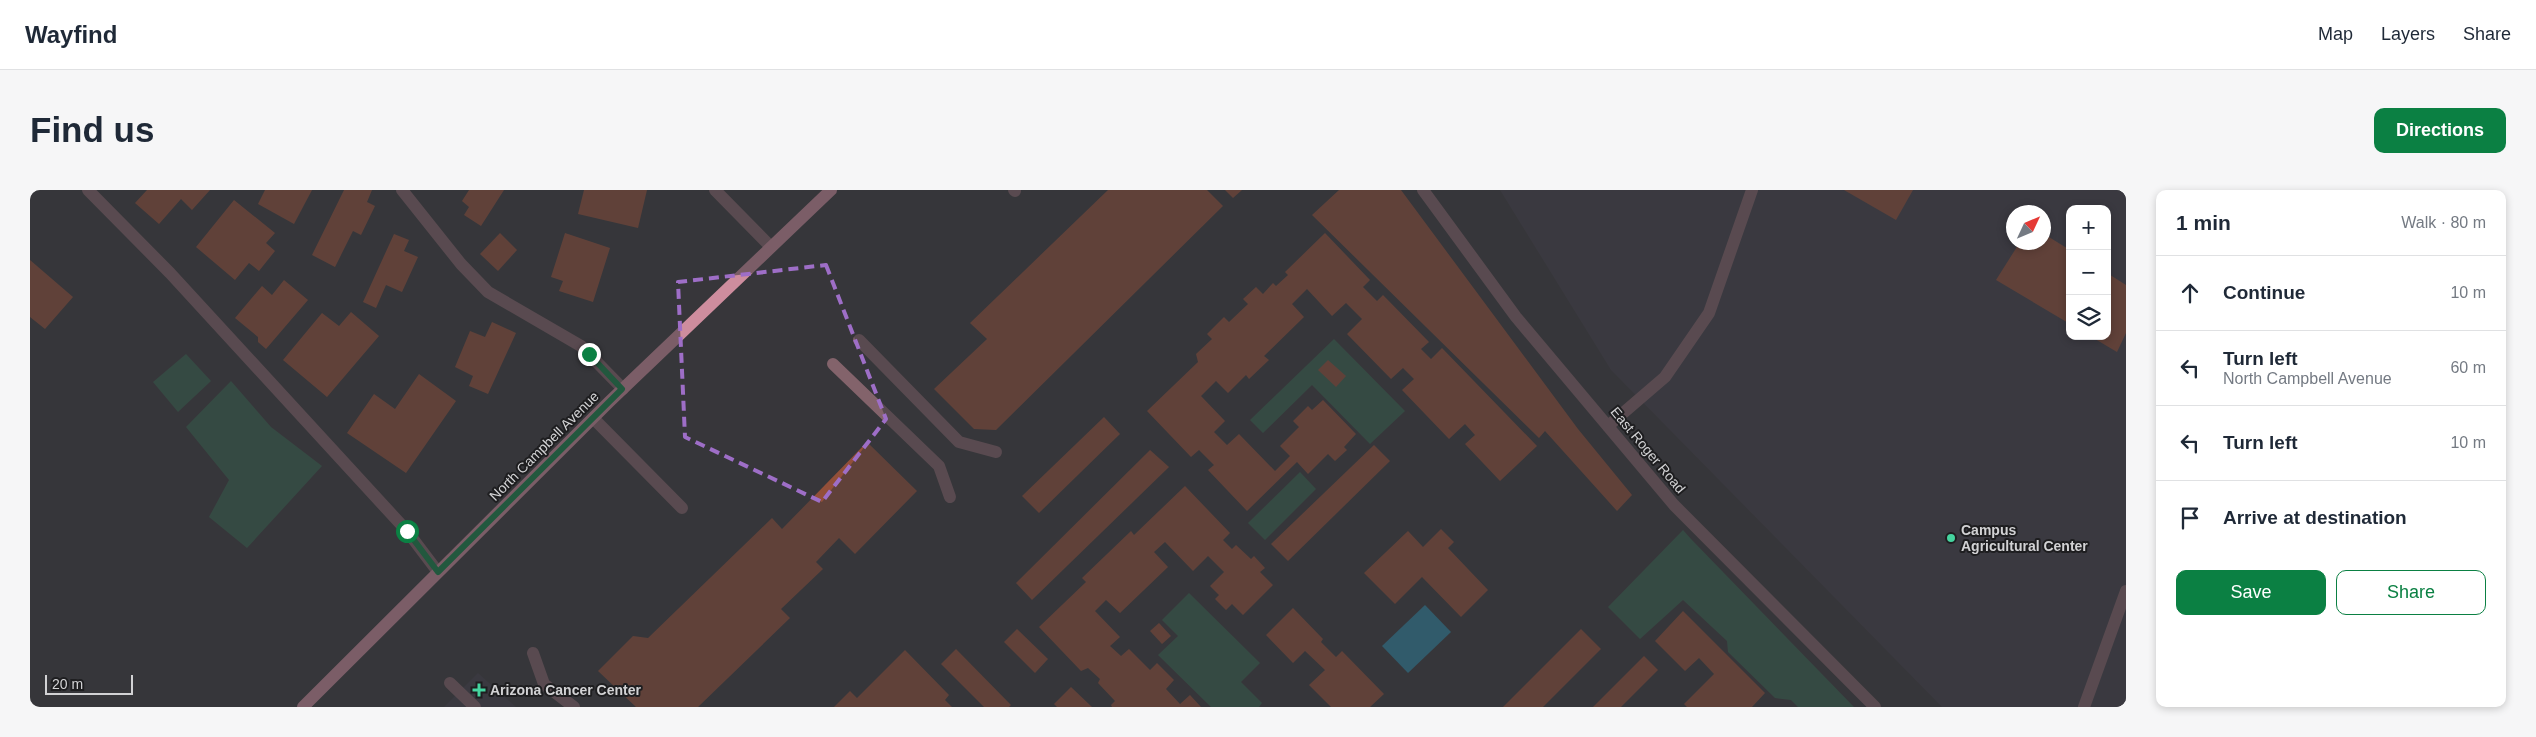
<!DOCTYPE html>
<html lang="en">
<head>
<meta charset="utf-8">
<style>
  :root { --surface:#fff; --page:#f6f6f7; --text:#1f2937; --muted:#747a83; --line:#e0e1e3; --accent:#0b8043 }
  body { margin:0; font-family:Arial,sans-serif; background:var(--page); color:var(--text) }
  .controls { position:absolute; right:15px; top:15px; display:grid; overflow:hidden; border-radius:10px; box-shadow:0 2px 8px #0003 }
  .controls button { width:45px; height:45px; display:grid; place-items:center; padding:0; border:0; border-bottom:1px solid var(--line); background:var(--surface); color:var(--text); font:25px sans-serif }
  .compass { position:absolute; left:1976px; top:15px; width:45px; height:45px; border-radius:50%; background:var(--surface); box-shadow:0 2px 8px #0003; rotate:46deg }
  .scale { position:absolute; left:15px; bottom:12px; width:88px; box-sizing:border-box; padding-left:5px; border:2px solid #d2d2d4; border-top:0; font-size:14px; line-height:18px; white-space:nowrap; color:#d2d2d4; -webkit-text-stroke:4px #1e1e20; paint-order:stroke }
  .stop { position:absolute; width:15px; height:15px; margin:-11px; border:4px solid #0b8043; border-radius:50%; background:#fff }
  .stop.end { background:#0b8043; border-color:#fff; box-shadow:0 1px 5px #0008 }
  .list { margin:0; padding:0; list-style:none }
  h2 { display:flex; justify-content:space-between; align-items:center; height:65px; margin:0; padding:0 20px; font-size:21px }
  h2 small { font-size:16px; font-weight:400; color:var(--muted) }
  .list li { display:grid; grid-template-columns:32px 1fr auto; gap:15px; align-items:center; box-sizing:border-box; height:75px; padding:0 20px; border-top:1px solid var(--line) }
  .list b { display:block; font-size:19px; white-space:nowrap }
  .list p { margin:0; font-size:16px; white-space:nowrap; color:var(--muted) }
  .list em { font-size:16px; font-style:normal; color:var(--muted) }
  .actions { display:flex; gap:10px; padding:15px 20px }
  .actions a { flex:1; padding:11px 0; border:1px solid var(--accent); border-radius:10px; text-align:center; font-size:18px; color:var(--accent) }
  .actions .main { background:var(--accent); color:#fff }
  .icon { flex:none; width:28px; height:28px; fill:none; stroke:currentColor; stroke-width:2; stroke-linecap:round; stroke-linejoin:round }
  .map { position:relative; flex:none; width:2096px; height:517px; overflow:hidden; border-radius:10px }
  header { display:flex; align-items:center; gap:30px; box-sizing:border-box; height:70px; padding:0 25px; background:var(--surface); border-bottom:1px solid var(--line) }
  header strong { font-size:24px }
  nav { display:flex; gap:28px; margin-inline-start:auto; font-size:18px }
  .intro { display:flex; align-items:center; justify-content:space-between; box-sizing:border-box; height:120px; padding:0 30px }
  h1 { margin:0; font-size:35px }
  .button { padding:12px 22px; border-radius:10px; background:var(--accent); color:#fff; font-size:18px; font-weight:700 }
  main { display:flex; gap:30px; padding:0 30px }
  aside { flex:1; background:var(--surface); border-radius:10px; box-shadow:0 2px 8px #0003 }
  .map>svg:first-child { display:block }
  .built { fill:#3f3d47; fill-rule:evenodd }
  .green { fill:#34624f }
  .water { fill:#2a87a7 }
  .building { fill:#924f39 }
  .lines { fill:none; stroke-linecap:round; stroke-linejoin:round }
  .minor { stroke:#83636b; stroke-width:12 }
  .major { stroke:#ce8d9e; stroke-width:12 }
  .route { stroke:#0b8043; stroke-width:6 }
  .marked { fill:none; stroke:#9e6ec7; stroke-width:4; stroke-dasharray:10 6; stroke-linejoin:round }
  .poi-dot { fill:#45d49f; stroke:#1e1e20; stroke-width:2 }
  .labels { text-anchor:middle; stroke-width:4; stroke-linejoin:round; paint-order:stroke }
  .street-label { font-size:14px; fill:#d2d2d4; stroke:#1e1e20 }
  .poi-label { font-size:14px; font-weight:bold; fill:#d2d2d4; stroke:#1e1e20; text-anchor:start }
</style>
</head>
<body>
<header>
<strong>Wayfind</strong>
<nav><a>Map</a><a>Layers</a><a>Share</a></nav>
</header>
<div class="intro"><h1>Find us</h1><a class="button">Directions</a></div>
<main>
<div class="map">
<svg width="2096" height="517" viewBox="0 0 2096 517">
  <rect width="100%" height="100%" fill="#37363a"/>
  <!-- built -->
  <g class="built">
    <path d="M1470,0H2096V517H1912L1581,180ZM2040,19H2077V146H2040ZM1984,22H2014V52H1984Z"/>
    <polygon points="448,483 486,517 414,517"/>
  </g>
  <!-- green -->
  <g class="green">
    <polygon points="1304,149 1375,221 1340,254 1282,195 1233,243 1220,230"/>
    <polygon points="156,164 181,191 148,222 123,192"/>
    <polygon points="201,191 241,237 292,276 217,358 179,327 199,290 156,237"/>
    <polygon points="1270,282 1286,299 1235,350 1218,333"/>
    <polygon points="1653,340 1661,349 1824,517 1768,517 1761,510 1745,508 1698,462 1697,451 1653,410 1610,449 1578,417"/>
    <polygon points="1159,403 1230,473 1211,492 1232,513 1229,517 1181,517 1128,465 1148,446 1132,430"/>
  </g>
  <!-- water -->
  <polygon class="water" points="1395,415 1421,442 1378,483 1352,456"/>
  <!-- building -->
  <g class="building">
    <polygon points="117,0 180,0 162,20 151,9 129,34 105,13"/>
    <polygon points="235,0 282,0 264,34 228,14"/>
    <polygon points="314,0 342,0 337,12 345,16 331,45 323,41 305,77 282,65"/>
    <polygon points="439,0 474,0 451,36 434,25 439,17 432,11"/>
    <polygon points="554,0 617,0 608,38 548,24"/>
    <polygon points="1078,0 1177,0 1193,16 966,240 944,239 904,199 957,149 940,133"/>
    <polygon points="1195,0 1212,0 1203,8"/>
    <polygon points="1309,0 1371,0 1548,239 1602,305 1587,321 1515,241 1509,248 1282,25"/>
    <polygon points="1814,0 1883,0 1866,30"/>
    <polygon points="204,10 245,43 236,53 245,61 229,81 219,73 205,90 166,57"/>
    <polygon points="470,43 487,60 468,81 450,64"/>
    <polygon points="535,43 580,58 563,112 529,101 533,91 521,87"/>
    <polygon points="1295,43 1340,90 1333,97 1347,111 1353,105 1399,152 1391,159 1401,169 1412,158 1507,256 1470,291 1435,254 1445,245 1435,234 1419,249 1372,200 1384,189 1373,178 1361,189 1317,144 1332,129 1316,113 1302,126 1277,99 1262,114 1274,127 1234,166 1239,170 1219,189 1216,185 1198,203 1186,191 1171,206 1195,231 1184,242 1197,255 1209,244 1245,281 1260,266 1250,256 1269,237 1263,231 1278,216 1282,220 1293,210 1326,244 1314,257 1317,260 1305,271 1298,264 1278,284 1267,272 1217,321 1178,280 1184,275 1169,260 1161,267 1117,221 1168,172 1166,164 1182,149 1177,144 1194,127 1199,132 1218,114 1213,109 1226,97 1233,104 1243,93 1246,96 1258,85 1255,82"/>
    <polygon points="364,44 379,50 374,61 388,67 372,102 356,95 346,118 333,112"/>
    <polygon points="2014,44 2040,60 2040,134 1966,90 1990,52 2014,52"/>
    <polygon points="0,70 43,107 15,139 0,127"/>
    <polygon points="2077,83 2096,95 2096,143 2087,162 2060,146 2077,146"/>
    <polygon points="254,90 278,110 236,159 228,152 228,147 205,128 232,96 242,105"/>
    <polygon points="321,122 349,146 297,207 253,170 292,123 309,136"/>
    <polygon points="462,132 486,143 458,204 439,196 443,186 425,177 440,141 455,147"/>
    <polygon points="1298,170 1316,186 1306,197 1288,180"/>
    <polygon points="389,184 426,211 376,283 317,243 344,204 365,219"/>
    <polygon points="1074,227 1090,244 1009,323 992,306"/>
    <polygon points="837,252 887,301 825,364 809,348 786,372 793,379 751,419 760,428 668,517 606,517 568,481 603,446 618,448 742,328 752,339"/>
    <polygon points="1344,255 1360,271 1258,371 1241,354"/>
    <polygon points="1120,260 1139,277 1002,410 986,393"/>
    <polygon points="1155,296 1200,343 1193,350 1202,359 1206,355 1221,369 1224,366 1235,378 1230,382 1243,395 1213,425 1202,414 1196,420 1185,409 1189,405 1180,396 1194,382 1178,366 1163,381 1135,352 1124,362 1138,377 1090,423 1076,410 1065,421 1090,447 1080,456 1091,466 1099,459 1120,480 1127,473 1144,490 1136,499 1150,514 1160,505 1171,517 1082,517 1081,515 1085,511 1068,493 1070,489 1058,478 1051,481 1009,437 1056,392 1052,388 1101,341 1104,345"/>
    <polygon points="1411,339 1424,352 1418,358 1458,400 1431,427 1392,387 1365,414 1334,383 1378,341 1393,357"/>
    <polygon points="1263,418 1293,449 1291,452 1306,467 1312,461 1354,504 1340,517 1301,517 1279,495 1295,480 1275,461 1263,473 1236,445"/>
    <polygon points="1653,421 1735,503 1722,517 1657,517 1654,514 1684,484 1669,468 1655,481 1625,451"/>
    <polygon points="1129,433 1141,446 1132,454 1120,441"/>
    <polygon points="987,439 1018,469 1005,483 974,452"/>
    <polygon points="1551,439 1571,459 1513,517 1473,517"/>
    <polygon points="926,459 981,515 979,517 954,517 911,474"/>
    <polygon points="875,460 919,505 915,510 922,517 804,517 820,501 827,508"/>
    <polygon points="1614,466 1628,480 1591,517 1563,517"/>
    <polygon points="1041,497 1062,517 1027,517 1024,514"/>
  </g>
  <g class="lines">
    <!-- minor -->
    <g class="minor">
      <polyline points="58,0 140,83 377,341 408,382"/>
      <polyline points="372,0 431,74 458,102 551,156 593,199"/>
      <polyline points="685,0 740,56"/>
      <polyline points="984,0 985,1"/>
      <polyline points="1393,0 1486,127 1644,315 1845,517"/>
      <polyline points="829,150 929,252 966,262"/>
      <polyline points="803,174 909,276 920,307"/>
      <polyline points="563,228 652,318"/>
      <polyline points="1578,236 1635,187 1679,123 1722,0"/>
      <polyline points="503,463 514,494 544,517"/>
      <polyline points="420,493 445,517"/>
      <polyline points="2054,517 2096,401"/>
    </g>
    <!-- major -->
    <polyline class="major" points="273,517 579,212 801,0"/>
  </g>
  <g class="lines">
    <!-- route -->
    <polyline class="route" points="377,341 408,382 592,199 559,164"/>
  </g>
  <!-- marked area -->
  <path d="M0 0H2096V517H0ZM796,75L856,229L792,312L655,247L648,92Z" fill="#37363a" fill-opacity=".55" fill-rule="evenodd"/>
  <path class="marked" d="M796,75L856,229L792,312L655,247L648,92Z"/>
  <!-- markers -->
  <g class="poi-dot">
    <circle cx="1921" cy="348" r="5"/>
    <path d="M446.5 492.5h5v5h5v5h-5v5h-5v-5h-5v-5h5z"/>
  </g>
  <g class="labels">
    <!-- street labels -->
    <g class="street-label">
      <text transform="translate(514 256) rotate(-45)" y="5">North Campbell Avenue</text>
      <text transform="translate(1618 260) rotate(50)" y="5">East Roger Road</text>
    </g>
    <!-- poi labels -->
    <g class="poi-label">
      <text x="1931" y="345">Campus<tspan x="1931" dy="16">Agricultural Center</tspan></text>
      <text x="460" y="505">Arizona Cancer Center</text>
    </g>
  </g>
</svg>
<div class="controls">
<button>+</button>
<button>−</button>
<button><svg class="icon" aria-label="layers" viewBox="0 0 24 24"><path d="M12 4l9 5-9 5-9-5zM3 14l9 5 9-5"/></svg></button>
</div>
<svg class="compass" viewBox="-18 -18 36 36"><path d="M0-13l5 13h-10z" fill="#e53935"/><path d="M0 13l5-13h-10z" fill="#747a83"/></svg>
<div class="scale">20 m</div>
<div class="stop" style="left:377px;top:341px"></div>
<div class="stop end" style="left:559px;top:164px"></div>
</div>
<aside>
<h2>1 min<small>Walk · 80 m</small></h2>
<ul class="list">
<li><svg class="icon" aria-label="ahead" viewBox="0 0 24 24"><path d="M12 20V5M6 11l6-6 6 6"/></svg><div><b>Continue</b></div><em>10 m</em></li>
<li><svg class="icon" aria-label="left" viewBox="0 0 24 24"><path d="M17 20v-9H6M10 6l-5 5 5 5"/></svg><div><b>Turn left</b><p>North Campbell Avenue</p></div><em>60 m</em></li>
<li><svg class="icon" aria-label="left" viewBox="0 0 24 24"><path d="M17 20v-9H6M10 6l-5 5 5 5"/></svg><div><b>Turn left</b></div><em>10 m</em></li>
<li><svg class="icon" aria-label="arrive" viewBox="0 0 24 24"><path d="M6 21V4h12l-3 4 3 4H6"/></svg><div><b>Arrive at destination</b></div></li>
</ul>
<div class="actions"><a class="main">Save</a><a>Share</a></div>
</aside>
</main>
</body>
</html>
